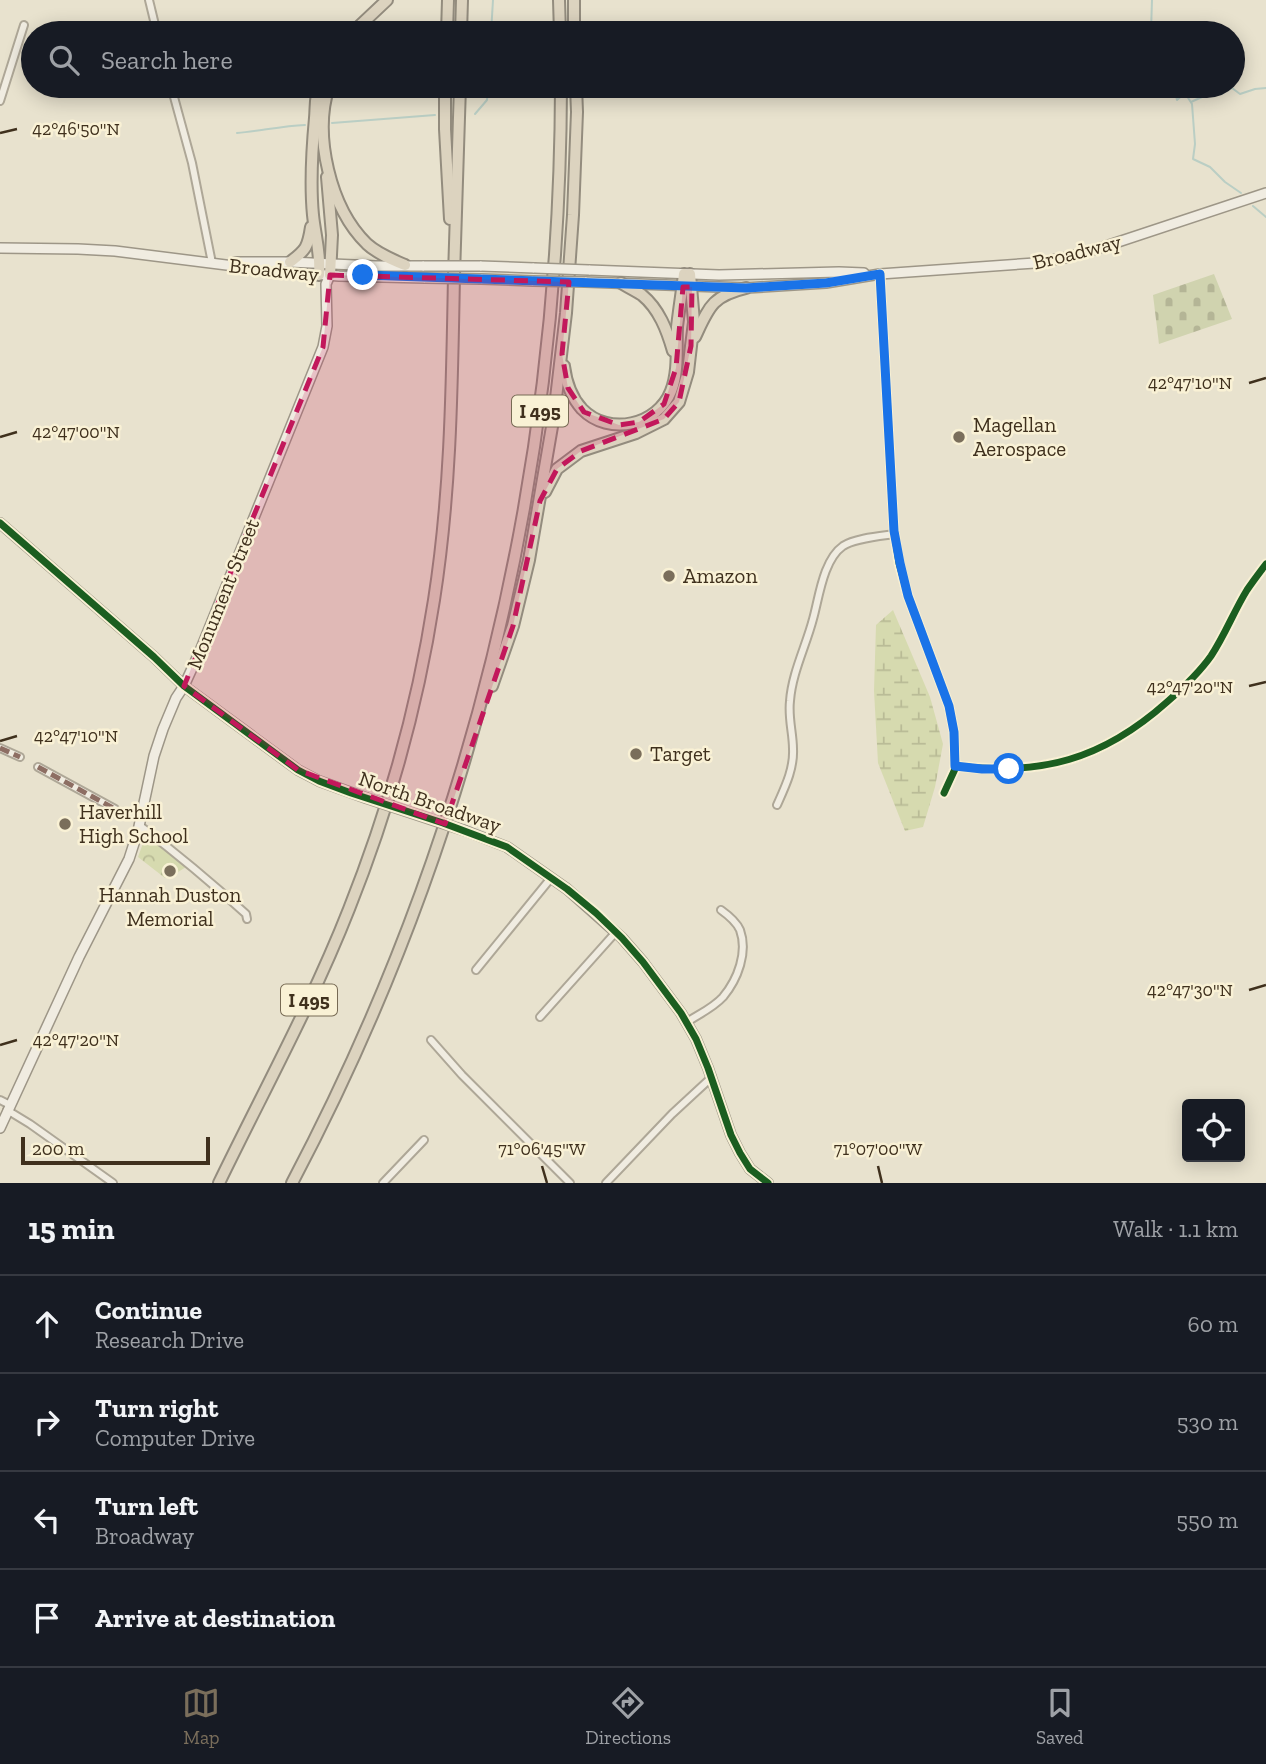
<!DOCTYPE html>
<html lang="en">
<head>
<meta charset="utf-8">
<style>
  :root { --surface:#171b24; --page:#20242c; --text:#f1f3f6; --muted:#9ea1a6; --line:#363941; --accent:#7a6e5b }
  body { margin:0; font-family:"Zilla Slab",serif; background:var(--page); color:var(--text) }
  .controls { position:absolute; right:21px; bottom:21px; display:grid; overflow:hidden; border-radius:7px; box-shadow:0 4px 18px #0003 }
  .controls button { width:63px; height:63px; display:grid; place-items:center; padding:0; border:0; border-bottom:2px solid var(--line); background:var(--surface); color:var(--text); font:35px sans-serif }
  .scale { position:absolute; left:21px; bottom:18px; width:189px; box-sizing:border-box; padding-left:7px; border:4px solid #3f301d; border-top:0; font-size:19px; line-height:24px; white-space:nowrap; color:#3f301d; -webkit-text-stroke:5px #f9f1d5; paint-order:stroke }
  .stop { position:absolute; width:21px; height:21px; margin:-16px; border:5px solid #1a73e8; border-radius:50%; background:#fff }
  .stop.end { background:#1a73e8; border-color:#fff; box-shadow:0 2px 7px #0008 }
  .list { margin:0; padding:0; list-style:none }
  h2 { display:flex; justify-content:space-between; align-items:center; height:91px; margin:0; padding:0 28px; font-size:30px }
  h2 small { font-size:23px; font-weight:400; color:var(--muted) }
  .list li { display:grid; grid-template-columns:46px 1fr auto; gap:21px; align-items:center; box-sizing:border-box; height:98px; padding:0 28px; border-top:2px solid var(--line) }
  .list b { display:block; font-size:26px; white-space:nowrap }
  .list p { margin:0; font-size:23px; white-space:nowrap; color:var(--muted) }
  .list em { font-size:23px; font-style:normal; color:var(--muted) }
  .icon { flex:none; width:38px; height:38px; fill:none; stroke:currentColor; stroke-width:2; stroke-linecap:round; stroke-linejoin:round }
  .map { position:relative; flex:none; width:1266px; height:1183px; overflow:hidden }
  .search { position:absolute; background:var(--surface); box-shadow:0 4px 18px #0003; left:21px; right:21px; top:21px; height:77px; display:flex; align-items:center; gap:18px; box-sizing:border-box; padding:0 24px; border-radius:38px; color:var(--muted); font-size:26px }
  .sheet { height:483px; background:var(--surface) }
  nav { display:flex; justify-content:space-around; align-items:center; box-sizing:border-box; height:98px; border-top:2px solid var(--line); background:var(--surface); font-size:19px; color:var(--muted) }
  nav a { display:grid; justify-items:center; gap:4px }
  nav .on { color:var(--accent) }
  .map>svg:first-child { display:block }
  .wetland { fill:url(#wetland-marsh) }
  .cemetery { fill:url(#cemetery-stones) }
  .park { fill:url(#park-crowns) }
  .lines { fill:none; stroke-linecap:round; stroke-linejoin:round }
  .stream { stroke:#bacec4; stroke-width:2 }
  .street-casing { stroke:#aea797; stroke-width:10 }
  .secondary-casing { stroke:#9d9687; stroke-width:12 }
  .highway-casing { stroke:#938c7e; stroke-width:14 }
  .street { stroke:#f0ece1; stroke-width:6 }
  .secondary { stroke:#f0ece1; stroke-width:9 }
  .highway { stroke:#dcd3bf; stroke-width:10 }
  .secondary-bridge-casing { stroke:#9d9687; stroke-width:12; stroke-linecap:butt }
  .secondary-bridge { stroke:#f0ece1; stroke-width:9 }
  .quiet { stroke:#8d6e63; stroke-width:5; stroke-dasharray:10 5; stroke-linecap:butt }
  .cycleway-casing { stroke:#f9f1d5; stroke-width:11 }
  .cycleway { stroke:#1b5e20; stroke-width:7 }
  .route { stroke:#1a73e8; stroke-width:9 }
  .marked { fill:#c2185b; fill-opacity:0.2; stroke:#c2185b; stroke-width:5; stroke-dasharray:14 9; stroke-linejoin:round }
  .ticks { fill:none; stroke:#3f301d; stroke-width:2.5 }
  .poi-dot { fill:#7a6e5b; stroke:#f9f1d5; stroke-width:2.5 }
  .labels { text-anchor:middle; stroke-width:5; stroke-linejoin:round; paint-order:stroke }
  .shield { fill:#f9f1d5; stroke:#776a54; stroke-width:2 }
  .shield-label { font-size:19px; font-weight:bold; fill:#3f301d }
  .street-label { font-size:21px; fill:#3f301d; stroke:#f9f1d5 }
  .poi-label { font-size:21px; fill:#3f301d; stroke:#f9f1d5; text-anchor:start }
  .ticks-label { font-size:18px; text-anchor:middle; fill:#3f301d; stroke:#f9f1d5; stroke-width:5; stroke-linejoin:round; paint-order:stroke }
</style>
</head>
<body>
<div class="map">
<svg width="1266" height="1183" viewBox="0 0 1266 1183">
  <defs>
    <pattern id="wetland-marsh" width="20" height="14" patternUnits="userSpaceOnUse" patternTransform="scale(1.75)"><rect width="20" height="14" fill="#d6daaf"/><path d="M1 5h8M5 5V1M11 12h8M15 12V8" fill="none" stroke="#b9bb96"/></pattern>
    <pattern id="cemetery-stones" width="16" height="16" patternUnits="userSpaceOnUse" patternTransform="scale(1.75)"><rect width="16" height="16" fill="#d0d3af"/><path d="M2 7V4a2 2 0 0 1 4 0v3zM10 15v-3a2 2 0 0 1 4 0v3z" fill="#b4b596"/></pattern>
    <pattern id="park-crowns" width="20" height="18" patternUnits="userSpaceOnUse" patternTransform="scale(1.75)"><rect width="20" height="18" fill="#d6daaf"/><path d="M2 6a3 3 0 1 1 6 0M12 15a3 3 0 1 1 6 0" fill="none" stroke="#b9bb96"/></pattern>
  </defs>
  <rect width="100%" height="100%" fill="#e8e2ce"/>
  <!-- wetland -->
  <polygon class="wetland" points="893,610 930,697 943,744 935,787 923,827 905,831 878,763 874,691 876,625"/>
  <!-- cemetery -->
  <polygon class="cemetery" points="1214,274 1232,319 1159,344 1153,295"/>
  <!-- park -->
  <polygon class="park" points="146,835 148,836 186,867 175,874 165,878 138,857"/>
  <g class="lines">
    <!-- stream -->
    <g class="stream">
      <polyline points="491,33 493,0"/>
      <polyline points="1147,33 1151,31 1152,0"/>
      <polyline points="1174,86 1177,100 1185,93 1192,104 1195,144 1193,159 1210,167 1225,182 1241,193"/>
      <polyline points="1191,102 1213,92 1222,94 1225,91 1232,88 1240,94 1255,89 1266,88"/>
      <polyline points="475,114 487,100 488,86"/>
      <polyline points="332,123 435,115"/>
      <path d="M237,133C260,131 282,126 305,125"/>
      <polyline points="1253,206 1266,217"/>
    </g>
    <!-- street casing -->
    <g class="street-casing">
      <g id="street">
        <polyline points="149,0 157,33"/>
        <polyline points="171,86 192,163 212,263"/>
        <polyline points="0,101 24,25"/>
        <polyline points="880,274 894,531 899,563 908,596 949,706 954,732 955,769 944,793"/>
        <polyline points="0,748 20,757"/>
        <path d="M955,766C1041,776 1102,760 1167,702C1183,688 1199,673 1211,656C1225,635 1234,611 1247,590C1253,581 1260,572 1266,564"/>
        <polyline points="38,767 115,809"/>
        <path d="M777,805C785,787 794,769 793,749C793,733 788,718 790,701C792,673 806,646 813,619C819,598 823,560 843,546C855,538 881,536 895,534"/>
        <path d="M139,825C176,853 212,883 246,914L247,919"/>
        <polyline points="476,970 551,878"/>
        <polyline points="540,1017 616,932"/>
        <path d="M687,1022C699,1014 713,1008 723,997C738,979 748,952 740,930C736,921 728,915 721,910"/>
        <polyline points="431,1040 462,1075 570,1183"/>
        <polyline points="0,1100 10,1105"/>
        <polyline points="7,1110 30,1124 113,1183"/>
        <polyline points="383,1183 424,1140"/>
        <polyline points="606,1183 672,1114 712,1077"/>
      </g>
    </g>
    <!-- secondary casing -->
    <g class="secondary-casing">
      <g id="secondary">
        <polyline points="0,248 78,249 115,251 274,271 339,276 425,278"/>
        <polyline points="235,262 290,262 376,266 424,266"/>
        <polyline points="480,266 534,268"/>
        <polyline points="589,270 719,275 839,272 864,273"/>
        <polyline points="481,279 533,281"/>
        <polyline points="585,282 746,288 826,283 880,274 1035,263 1069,257 1106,246 1266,193"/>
        <polyline points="0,523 154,657 184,686 298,770 319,781 366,798"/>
        <polyline points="466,831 507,847 567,889 622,938 643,962 681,1013 696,1039 708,1068 731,1135 740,1153 750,1169 768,1183"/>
        <polyline points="0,1128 79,957 129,859 138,831 154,756 163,729 176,698 184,686 200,651 323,347 327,326 326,284 330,275"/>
      </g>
    </g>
    <!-- highway casing -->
    <g class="highway-casing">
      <g id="highway">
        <polyline points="559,0 560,33"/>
        <polyline points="574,0 574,33"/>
        <polyline points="352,33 387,0"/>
        <polyline points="447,33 448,0"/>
        <polyline points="461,33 462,0"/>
        <path d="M329,86C313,135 330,208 367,244C378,254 393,260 405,265"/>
        <polyline points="445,86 445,129 450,219"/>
        <polyline points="327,177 332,235 330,275"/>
        <path d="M290,262C306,250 308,247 311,227"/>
        <path d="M319,275C321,255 315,235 313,215C310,184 312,150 315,118C316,107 315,96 319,86"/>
        <path d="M621,283C628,287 636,291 642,295C659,309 667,330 673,351"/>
        <path d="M695,337C709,307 712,296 746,288"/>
        <path d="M564,366C566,382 571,397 582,409C609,437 658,425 671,391C679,371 676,347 677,327C679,309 682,291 684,274"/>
        <polyline points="545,492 557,469 581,451 636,433 664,419 679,402 688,372 691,346 694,322 690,274"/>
        <polyline points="492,686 513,626 529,560 554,415 566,313 573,215 577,112 576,86"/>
        <path d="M219,1183C263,1092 312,1003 349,909C388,811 418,704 434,600C451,492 452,384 454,275C456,212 458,149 460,86"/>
        <path d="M292,1183C473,840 560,473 561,86"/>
      </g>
    </g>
    <!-- street -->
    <use href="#street" class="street"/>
    <!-- secondary -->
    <use href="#secondary" class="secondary"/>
    <!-- highway -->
    <use href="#highway" class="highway"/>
    <!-- secondary-bridge casing -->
    <g class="secondary-bridge-casing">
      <g id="secondary-bridge">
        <polyline points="424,266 480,266"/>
        <polyline points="534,268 589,270"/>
        <polyline points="425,278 481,279"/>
        <polyline points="533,281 585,282"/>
        <polyline points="366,798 466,831"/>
      </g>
    </g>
    <!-- secondary-bridge -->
    <use href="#secondary-bridge" class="secondary-bridge"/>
    <!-- quiet -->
    <g class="quiet">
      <polyline points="0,748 20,757"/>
      <polyline points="38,767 115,809"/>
    </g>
    <!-- cycleway casing -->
    <g class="cycleway-casing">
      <g id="cycleway">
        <polyline points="880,274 894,531 899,563 908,596 949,706 954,732 955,769 944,793"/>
        <polyline points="0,523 154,657 184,686 298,770 319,781 351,793 443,823 507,847 567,889 596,913 622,938 643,962 681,1013 696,1039 708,1068 731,1135 740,1153 750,1169 768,1183"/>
        <path d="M955,766C1041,776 1102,760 1167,702C1183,688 1199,673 1211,656C1225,635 1234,611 1247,590C1253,581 1260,572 1266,564"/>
      </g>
    </g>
    <!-- cycleway -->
    <use href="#cycleway" class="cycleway"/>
  </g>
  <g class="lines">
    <!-- route -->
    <polyline class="route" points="363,275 746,288 826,283 880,274 894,531 900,563 908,596 949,706 954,732 955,766 982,769 1009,769"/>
  </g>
  <!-- marked area -->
  <path class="marked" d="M330,275L569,282L562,354L568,388L584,412L619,425L639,422L664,404L676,368L683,287H692L691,346L679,402L664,419L581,451L557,469L540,501L513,626L445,824L298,770L184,686L323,347Z"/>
  <!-- ticks -->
  <path class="ticks" d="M0,133L17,129M1249,383L1266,378M0,437L17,432M1249,686L1266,682M0,741L17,736M1249,990L1266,985M0,1045L17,1040M542,1166L547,1183M878,1166L882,1183"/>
  <!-- markers -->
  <g class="poi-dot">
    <circle cx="959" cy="437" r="7"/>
    <circle cx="669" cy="576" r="7"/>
    <circle cx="636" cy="754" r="7"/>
    <circle cx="65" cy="824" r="7"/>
    <circle cx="170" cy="871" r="7"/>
  </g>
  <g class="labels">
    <!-- shield labels -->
    <g class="shield">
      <rect x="512" y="395.5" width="56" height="31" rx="5"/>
      <rect x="281" y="984.5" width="56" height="31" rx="5"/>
    </g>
    <g class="shield-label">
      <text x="540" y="418">I 495</text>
      <text x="309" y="1007">I 495</text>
    </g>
    <!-- street labels -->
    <g class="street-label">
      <text transform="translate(1077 252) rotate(-14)" y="7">Broadway</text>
      <text transform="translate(274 270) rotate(6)" y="7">Broadway</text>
      <text transform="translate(223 594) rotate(-68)" y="7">Monument Street</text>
      <text transform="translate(430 802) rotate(19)" y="7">North Broadway</text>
    </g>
    <!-- poi labels -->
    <g class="poi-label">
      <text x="973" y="432">Magellan<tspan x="973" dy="24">Aerospace</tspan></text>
      <text x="683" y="583">Amazon</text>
      <text x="650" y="761">Target</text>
      <text x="79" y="819">Haverhill<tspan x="79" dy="24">High School</tspan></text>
      <text x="170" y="902" text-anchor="middle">Hannah Duston<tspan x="170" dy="24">Memorial</tspan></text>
    </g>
  </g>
  <g class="ticks-label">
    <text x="76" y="135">42°46'50"N</text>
    <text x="1190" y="389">42°47'10"N</text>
    <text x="76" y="438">42°47'00"N</text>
    <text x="1190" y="693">42°47'20"N</text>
    <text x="76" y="742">42°47'10"N</text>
    <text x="1190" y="996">42°47'30"N</text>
    <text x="76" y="1046">42°47'20"N</text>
    <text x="542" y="1155">71°06'45"W</text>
    <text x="878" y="1155">71°07'00"W</text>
  </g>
</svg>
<div class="controls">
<button><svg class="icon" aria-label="locate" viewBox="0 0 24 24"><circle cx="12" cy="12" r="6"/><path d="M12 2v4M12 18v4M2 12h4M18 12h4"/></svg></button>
</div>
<div class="scale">200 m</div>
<div class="stop" style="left:1009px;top:769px"></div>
<div class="stop end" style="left:363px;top:275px"></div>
<div class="search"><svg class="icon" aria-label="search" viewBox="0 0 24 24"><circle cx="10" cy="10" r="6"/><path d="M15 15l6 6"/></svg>Search here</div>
</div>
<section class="sheet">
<h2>15 min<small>Walk · 1.1 km</small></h2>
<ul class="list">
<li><svg class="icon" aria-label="ahead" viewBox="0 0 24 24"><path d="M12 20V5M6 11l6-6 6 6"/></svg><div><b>Continue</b><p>Research Drive</p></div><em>60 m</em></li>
<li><svg class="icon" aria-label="right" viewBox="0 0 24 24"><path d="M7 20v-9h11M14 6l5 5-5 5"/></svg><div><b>Turn right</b><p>Computer Drive</p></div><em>530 m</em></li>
<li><svg class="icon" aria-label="left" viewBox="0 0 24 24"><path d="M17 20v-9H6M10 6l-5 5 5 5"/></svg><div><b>Turn left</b><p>Broadway</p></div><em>550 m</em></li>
<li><svg class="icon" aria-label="arrive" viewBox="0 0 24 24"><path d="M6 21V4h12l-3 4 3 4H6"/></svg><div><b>Arrive at destination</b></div></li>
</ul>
</section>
<nav>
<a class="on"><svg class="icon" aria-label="map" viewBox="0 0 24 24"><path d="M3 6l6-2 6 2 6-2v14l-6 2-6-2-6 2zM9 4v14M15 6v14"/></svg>Map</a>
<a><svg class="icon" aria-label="directions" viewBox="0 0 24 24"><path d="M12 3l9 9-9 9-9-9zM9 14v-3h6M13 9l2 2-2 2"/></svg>Directions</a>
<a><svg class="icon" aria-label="saved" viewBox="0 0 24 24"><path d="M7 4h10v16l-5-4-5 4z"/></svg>Saved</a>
</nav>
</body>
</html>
